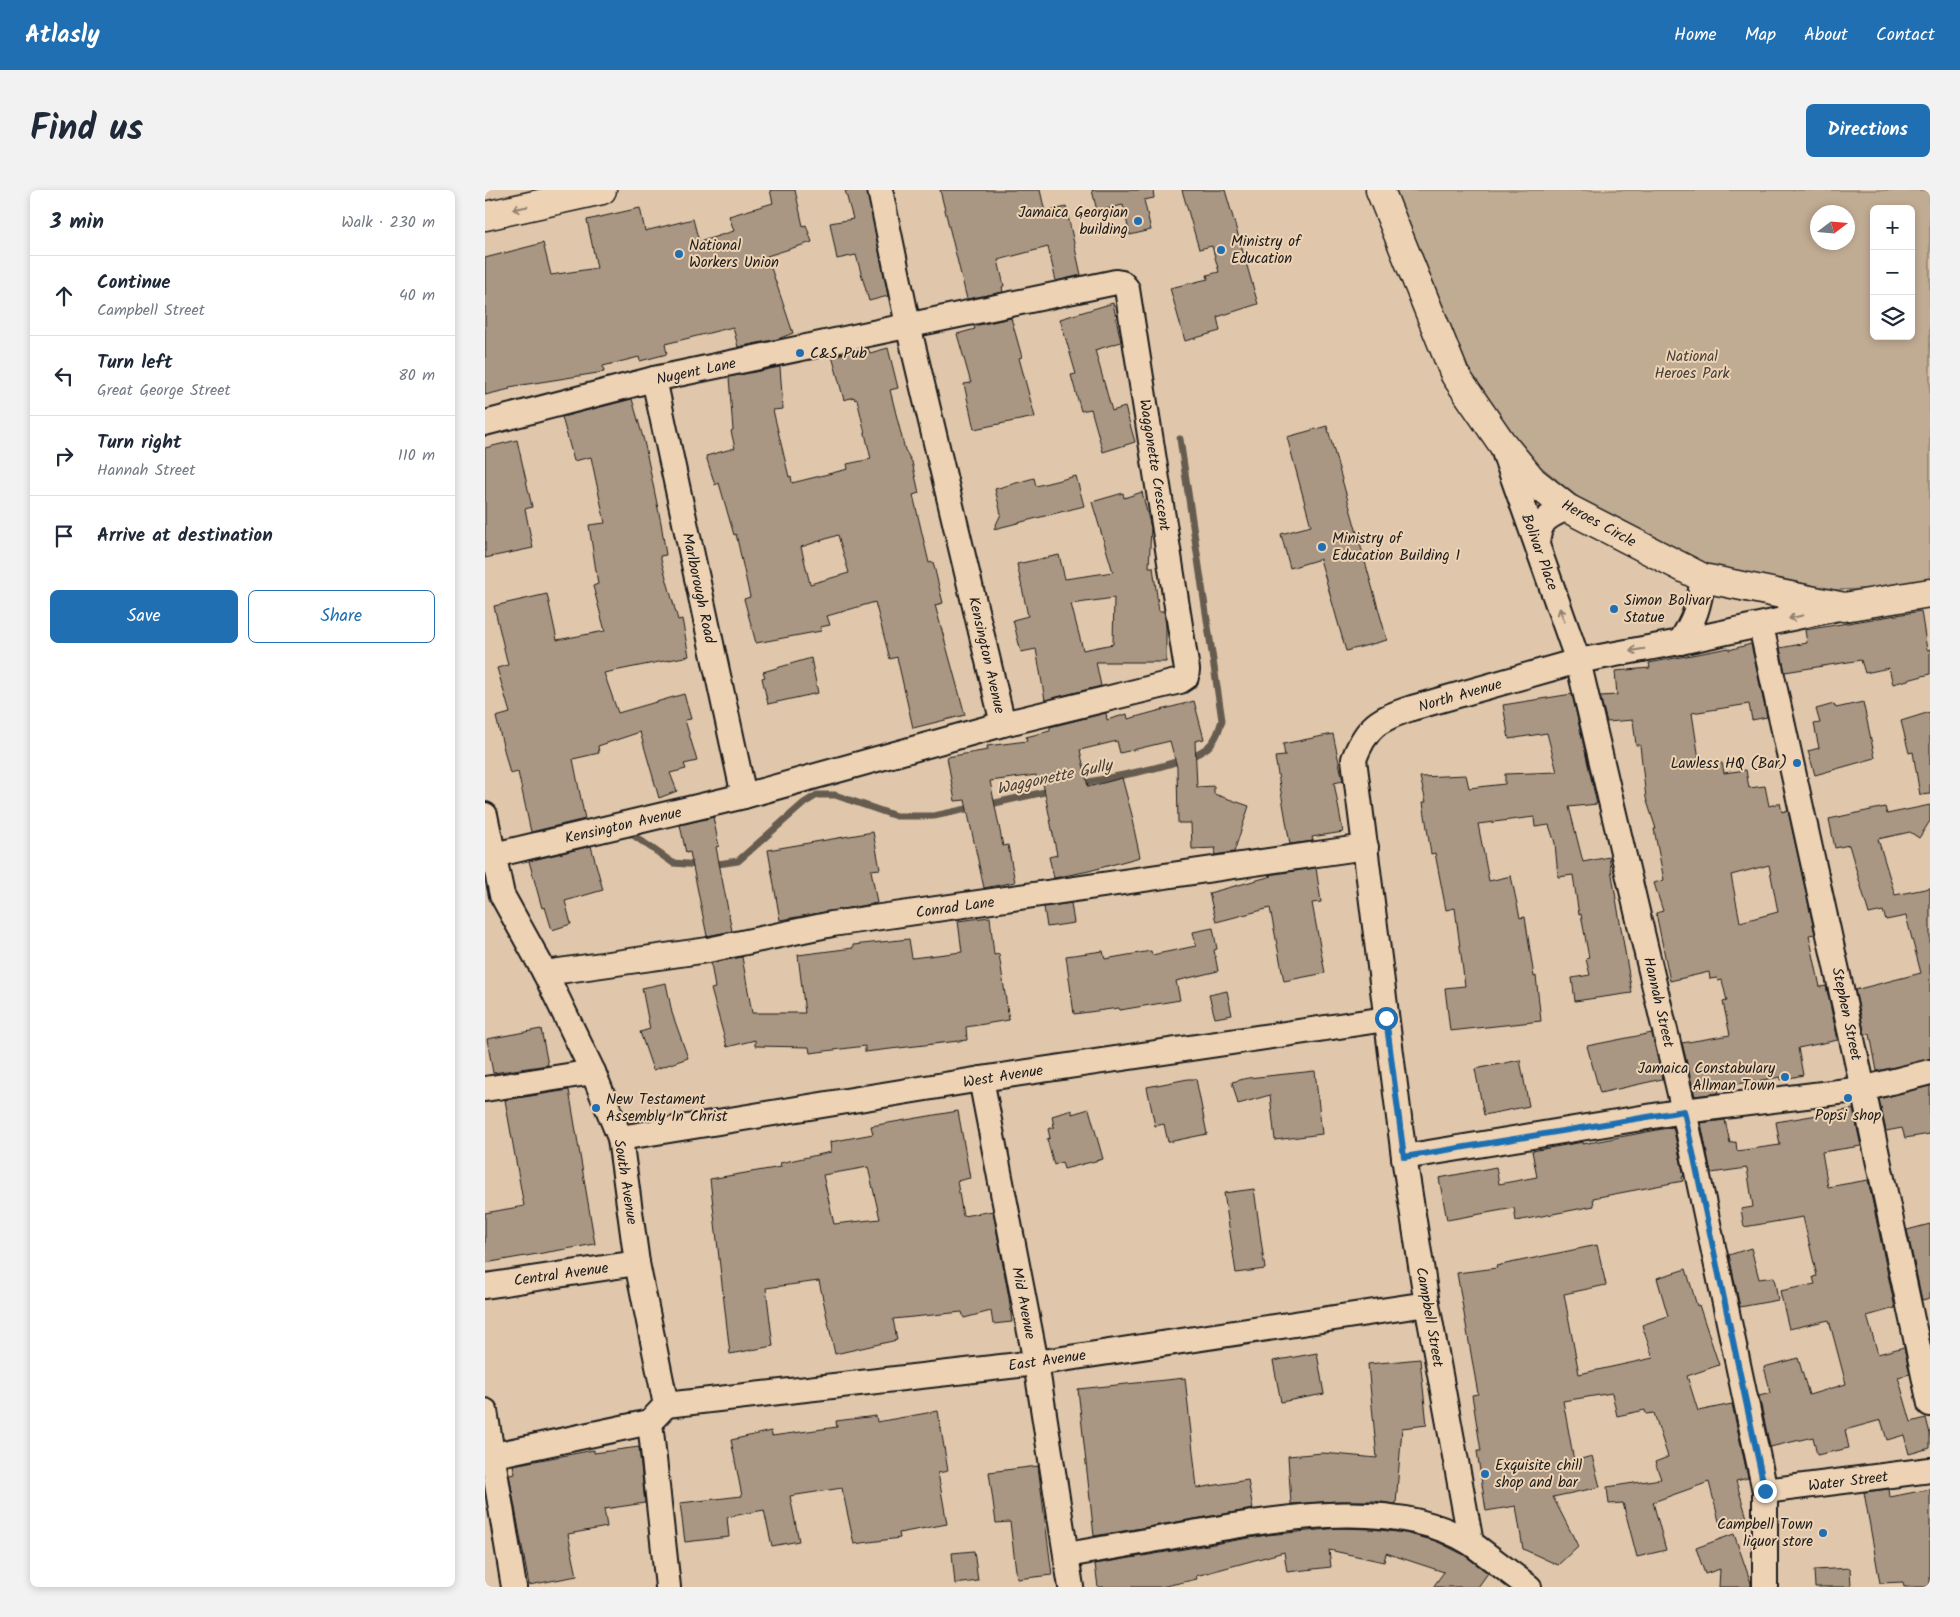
<!DOCTYPE html>
<html lang="en">
<head>
<meta charset="utf-8">
<style>
  :root { --surface:#fff; --page:#f2f2f3; --text:#1f2937; --muted:#747a83; --line:#e0e1e3; --accent:#1f6fb2 }
  body { margin:0; font-family:Kalam,sans-serif; background:var(--page); color:var(--text) }
  .controls { position:absolute; right:15px; top:15px; display:grid; overflow:hidden; border-radius:8px; box-shadow:0 2px 8px #0003 }
  .controls button { width:45px; height:45px; display:grid; place-items:center; padding:0; border:0; border-bottom:1px solid var(--line); background:var(--surface); color:var(--text); font:25px sans-serif }
  .compass { position:absolute; left:1325px; top:15px; width:45px; height:45px; border-radius:50%; background:var(--surface); box-shadow:0 2px 8px #0003; rotate:74deg }
  .stop { position:absolute; width:15px; height:15px; margin:-11px; border:4px solid #1f6fb2; border-radius:50%; background:#fff }
  .stop.end { background:#1f6fb2; border-color:#fff; box-shadow:0 1px 5px #0008 }
  .list { margin:0; padding:0; list-style:none }
  h2 { display:flex; justify-content:space-between; align-items:center; height:65px; margin:0; padding:0 20px; font-size:21px }
  h2 small { font-size:16px; font-weight:400; color:var(--muted) }
  .list li { display:grid; grid-template-columns:32px 1fr auto; gap:15px; align-items:center; box-sizing:border-box; height:80px; padding:0 20px; border-top:1px solid var(--line) }
  .list b { display:block; font-size:19px; white-space:nowrap }
  .list p { margin:0; font-size:16px; white-space:nowrap; color:var(--muted) }
  .list em { font-size:16px; font-style:normal; color:var(--muted) }
  .actions { display:flex; gap:10px; padding:15px 20px }
  .actions a { flex:1; padding:11px 0; border:1px solid var(--accent); border-radius:8px; text-align:center; font-size:18px; color:var(--accent) }
  .actions .main { background:var(--accent); color:#fff }
  .icon { flex:none; width:28px; height:28px; fill:none; stroke:currentColor; stroke-width:2; stroke-linecap:round; stroke-linejoin:round }
  .map { position:relative; flex:none; width:1445px; height:1397px; overflow:hidden; border-radius:8px }
  header { display:flex; align-items:center; gap:30px; box-sizing:border-box; height:70px; padding:0 25px; background:var(--accent); color:#fff }
  header strong { font-size:24px }
  nav { display:flex; gap:28px; margin-inline-start:auto; font-size:18px }
  .intro { display:flex; align-items:center; justify-content:space-between; box-sizing:border-box; height:120px; padding:0 30px }
  h1 { margin:0; font-size:35px }
  .button { padding:12px 22px; border-radius:8px; background:var(--accent); color:#fff; font-size:18px; font-weight:700 }
  main { display:flex; gap:30px; padding:0 30px }
  aside { flex:1; background:var(--surface); border-radius:8px; box-shadow:0 2px 8px #0003 }
  .map>svg:first-child { display:block }
  .green { fill:#c0ab93; stroke:#6e6458; fill-rule:evenodd }
  .lines { fill:none; stroke-linecap:round; stroke-linejoin:round }
  .stream { stroke:#655b50; stroke-width:7 }
  .building { fill:#aa9783; stroke:#1c1c1c; fill-rule:evenodd }
  .minor-casing { stroke:#1c1c1c; stroke-width:28 }
  .major-casing { stroke:#1c1c1c; stroke-width:31 }
  .minor { stroke:#edd2b4; stroke-width:24 }
  .major { stroke:#edd2b4; stroke-width:28 }
  .oneway { stroke:#8f8070 }
  .route { stroke:#1f6fb2; stroke-width:6 }
  .poi-dot { fill:#1f6fb2; stroke:#edd2b4; stroke-width:2 }
  .labels { text-anchor:middle; stroke-width:4; stroke-linejoin:round; paint-order:stroke }
  .poi-label { font-size:15px; fill:#1c1c1c; stroke:#edd2b4; text-anchor:start }
  .park-label { font-size:15px; fill:#45403a; stroke:#edd2b4 }
  .street-label { font-size:15px; fill:#1c1c1c; stroke:#edd2b4 }
  .water-label { font-size:16px; font-style:italic; fill:#46413a; stroke:#edd2b4 }
</style>
</head>
<body>
<header>
<strong>Atlasly</strong>
<nav><a>Home</a><a>Map</a><a>About</a><a>Contact</a></nav>
</header>
<div class="intro"><h1>Find us</h1><a class="button">Directions</a></div>
<main>
<aside>
<h2>3 min<small>Walk · 230 m</small></h2>
<ul class="list">
<li><svg class="icon" aria-label="ahead" viewBox="0 0 24 24"><path d="M12 20V5M6 11l6-6 6 6"/></svg><div><b>Continue</b><p>Campbell Street</p></div><em>40 m</em></li>
<li><svg class="icon" aria-label="left" viewBox="0 0 24 24"><path d="M17 20v-9H6M10 6l-5 5 5 5"/></svg><div><b>Turn left</b><p>Great George Street</p></div><em>80 m</em></li>
<li><svg class="icon" aria-label="right" viewBox="0 0 24 24"><path d="M7 20v-9h11M14 6l5 5-5 5"/></svg><div><b>Turn right</b><p>Hannah Street</p></div><em>110 m</em></li>
<li><svg class="icon" aria-label="arrive" viewBox="0 0 24 24"><path d="M6 21V4h12l-3 4 3 4H6"/></svg><div><b>Arrive at destination</b></div></li>
</ul>
<div class="actions"><a class="main">Save</a><a>Share</a></div>
</aside>
<div class="map">
<svg width="1445" height="1397" viewBox="0 0 1445 1397">
  <rect width="100%" height="100%" fill="#e0c7ab"/>
  <filter id="ink" filterUnits="userSpaceOnUse"><feTurbulence type="fractalNoise" baseFrequency=".02" numOctaves="2"/><feDisplacementMap in="SourceGraphic" scale="10" xChannelSelector="R" yChannelSelector="G"/><feConvolveMatrix kernelMatrix="1 2 1 2 8 2 1 2 1" color-interpolation-filters="sRGB"/></filter>
  <g filter="url(#ink)">
    <!-- green -->
    <path class="green" d="M901,0H1445V397L1211,404L1026,252L990,204ZM1389,19H1426V146H1389ZM1332,22H1362V52H1332Z"/>
    <g class="lines">
      <!-- stream -->
      <g class="stream">
        <path d="M594,594C623,588 702,575 723,557C731,550 734,540 737,530L695,249"/>
        <polyline points="501,615 569,600"/>
        <polyline points="139,641 148,645 188,673 215,675"/>
        <polyline points="226,675 253,671 319,613 332,605 350,605 411,626 449,626 491,617"/>
      </g>
    </g>
    <!-- building -->
    <g class="building">
      <polygon points="285,0 310,0 318,36 321,35 327,52 282,66 308,143 293,149 253,157 248,137 180,154 182,164 155,171 154,167 118,176 119,182 24,197 25,199 0,205 0,68 58,53 66,85 112,78 102,30 155,18 160,41 208,29 214,52 249,41 244,26 288,13"/>
      <polygon points="360,0 382,0 403,106 384,111 371,65 352,69 345,33 368,29"/>
      <polygon points="455,0 555,0 560,22 581,17 596,85 571,91 563,57 513,70 519,96 517,97 518,102 482,109"/>
      <polygon points="607,0 668,0 669,8 659,10 666,40 645,45 638,15 612,21"/>
      <polygon points="697,0 740,0 773,114 732,127 735,141 700,151 685,98 723,89 722,85 734,82 727,56 714,59"/>
      <polygon points="628,113 636,152 610,160 627,221 640,217 650,252 618,262 606,219 596,221 586,185 591,184 575,129"/>
      <polygon points="526,128 537,167 534,168 550,227 489,239 479,194 486,193 472,144 490,139 489,136"/>
      <path d="M383,158L385,163L403,158L413,198L405,200L420,260L427,272L434,303L428,305L444,373L448,372L458,413L450,415L480,525L428,538L412,467L405,469L390,412L342,426L345,435L335,437L336,441L271,453L259,409L265,407L251,344L249,345L234,293L230,295L221,266L250,258L246,241L248,240L244,187L295,177L298,219L288,220L304,287L306,286L307,293L363,279L362,274L386,269L372,209L370,210L369,207L359,210L347,166ZM353,345L364,383L325,394L316,357Z"/>
      <polygon points="147,209 159,251 176,333 181,365 175,366 193,430 197,429 204,466 119,483 133,523 199,504 206,529 200,530 212,571 199,574 201,579 185,583 192,601 174,608 155,542 113,556 114,563 88,569 100,629 46,642 33,582 25,584 11,527 25,523 12,478 23,475 9,416 62,404 72,450 120,441 108,396 113,394 104,335 120,333 106,267 89,271 77,227"/>
      <polygon points="842,236 902,450 861,461 835,369 805,378 796,344 826,336 802,247"/>
      <polygon points="32,250 47,317 40,319 48,358 0,368 0,258"/>
      <polygon points="591,286 599,316 509,339 516,324 510,299 549,288 551,296"/>
      <path d="M657,302L666,338L664,377H668L674,421H679L681,436V472H611L616,496L560,510L551,459L536,462L528,430L543,426L532,374L574,365L580,389L628,382L607,312L638,303L639,308ZM629,408L628,454L598,460L586,414Z"/>
      <polygon points="1436,421 1442,460 1445,459 1445,484 1408,494 1404,478 1380,483 1376,470 1300,482 1295,458 1322,453 1320,440"/>
      <path d="M1266,454L1282,527L1267,530L1264,514L1207,523L1215,576L1237,573L1239,583L1261,580L1264,598L1280,596L1284,616L1295,613L1297,622L1303,620L1330,744L1324,745L1335,797L1341,796L1353,850L1313,858L1318,885L1296,890V887L1233,897L1234,903L1210,906L1197,853L1245,845L1238,812L1242,811L1237,790L1233,791L1232,788L1225,789L1224,782L1185,791L1171,723L1178,721L1169,693L1179,690L1169,639H1171L1161,608L1155,555H1151L1148,530L1122,532L1115,506L1132,505L1130,481L1165,478L1164,473L1244,458V460ZM1284,675L1293,722L1255,732L1246,685Z"/>
      <polygon points="326,468 333,503 283,514 277,488 280,487 278,482"/>
      <polygon points="1087,504 1112,614 1084,617 1098,672 1124,667 1147,803 1090,811 1087,788 1105,785 1101,769 1104,768 1096,724 1094,725 1088,685 1073,687 1070,653 1064,635 1050,637 1049,627 993,634 1004,691 1026,686 1035,728 1040,727 1049,787 1051,786 1056,831 965,841 960,798 980,796 970,718 961,720 950,663 946,664 938,612 941,612 935,587 981,585 984,598 1020,594 1020,584 1072,582 1062,543 1024,549 1018,515"/>
      <polygon points="709,511 719,549 710,551 712,597 729,596 729,604 764,616 749,662 729,665 731,658 707,659 706,633 693,633 692,577 685,551 635,563 632,551 595,560 603,597 637,588 648,629 647,630 655,667 604,681 569,688 564,667 572,665 557,588 552,589 551,585 505,591 518,656 523,655 530,692 499,698 480,610 470,611 462,567 503,560 502,556 542,551 541,547 565,541 565,537 621,523 622,530 642,524 643,529"/>
      <polygon points="1378,512 1390,568 1330,585 1323,561 1334,558 1329,534 1335,533 1331,519 1349,514 1351,518"/>
      <polygon points="1445,522 1445,604 1435,605 1428,562 1424,563 1416,531"/>
      <polygon points="848,544 858,591 849,593 858,642 827,647 828,651 805,654 790,567 800,566 798,554"/>
      <polygon points="1445,615 1445,631 1434,648 1425,642 1393,649 1410,705 1445,698 1445,869 1392,881 1385,844 1380,845 1370,800 1436,783 1421,726 1401,730 1398,721 1384,724 1364,655 1350,658 1344,629 1400,617 1402,624"/>
      <polygon points="228,627 234,656 231,657 247,741 222,746 205,662 201,663 195,635"/>
      <polygon points="388,642 395,679 386,680 392,713 295,730 283,660"/>
      <polygon points="106,656 118,700 80,711 86,734 67,740 60,717 57,718 44,671"/>
      <polygon points="831,678 836,712 827,713 840,783 799,791 785,718 731,732 724,703 787,686 783,685"/>
      <polygon points="586,713 589,733 562,737 559,717"/>
      <polygon points="505,727 509,765 514,764 524,830 481,837 482,850 380,862 380,856 325,863 324,857 270,856 270,850 242,857 226,799 230,798 226,773 257,767 267,823 320,823 313,765 368,758 368,755 424,749 427,768 477,762 473,731"/>
      <polygon points="728,738 732,759 729,760 733,781 691,791 695,810 635,820 634,818 589,824 581,766 618,761 620,769 666,761 667,765 711,756 708,742"/>
      <polygon points="181,793 187,823 203,868 168,880 155,842 165,839 157,798"/>
      <polygon points="742,801 747,825 730,828 724,805"/>
      <polygon points="56,839 63,875 8,883 2,849"/>
      <polygon points="1167,843 1177,889 1115,903 1102,856"/>
      <polygon points="1035,870 1044,916 999,925 990,879"/>
      <polygon points="830,881 837,944 790,950 785,905 753,914 747,892 763,888"/>
      <polygon points="703,889 711,889 722,944 683,952 679,934 670,936 662,897"/>
      <polygon points="1445,896 1445,944 1420,948 1417,938 1401,941 1394,909"/>
      <polygon points="84,900 110,1054 0,1073 0,1023 39,1016 20,910"/>
      <polygon points="604,919 618,969 579,979 577,972 569,975 562,949 565,948 563,939 569,937 567,926 587,920 587,924"/>
      <polygon points="1368,919 1376,956 1337,962 1343,997 1383,990 1410,1118 1382,1126 1393,1164 1419,1157 1425,1184 1413,1187 1426,1232 1441,1228 1445,1244 1445,1258 1424,1264 1419,1245 1402,1250 1396,1230 1360,1240 1364,1258 1332,1265 1328,1247 1285,1257 1274,1206 1286,1203 1279,1177 1313,1168 1324,1205 1361,1194 1344,1130 1304,1139 1295,1101 1330,1094 1328,1087 1332,1086 1318,1027 1259,1037 1256,1019 1268,1017 1262,978 1226,983 1216,933 1240,930 1245,953 1251,952 1252,961 1295,955 1291,932"/>
      <path d="M473,921L485,988L472,991L478,1026L508,1021L524,1108L527,1132L508,1134L506,1121L479,1128L477,1122L408,1129L412,1150L350,1164L334,1091L281,1098L288,1156L245,1164L225,989L296,977L295,973L346,962L345,952L388,944L386,936ZM383,977L395,1029L349,1034L338,985Z"/>
      <polygon points="1188,937 1199,986 1197,987 1198,991 1108,1008 1109,1016 1031,1031 1029,1018 962,1030 954,988 1011,977 1014,994 1052,987 1047,961 1098,952 1098,954"/>
      <polygon points="769,999 780,1079 751,1083 739,1003"/>
      <polygon points="1445,1034 1445,1108 1437,1110 1422,1040"/>
      <polygon points="1112,1055 1121,1095 1079,1104 1094,1184 1168,1168 1157,1135 1183,1126 1172,1088 1201,1079 1212,1116 1214,1115 1234,1175 1202,1186 1213,1221 1247,1214 1263,1288 1251,1291 1262,1328 1235,1335 1224,1292 1168,1312 1181,1360 1152,1367 1138,1313 1124,1314 1122,1297 1176,1289 1170,1272 1183,1267 1169,1223 1161,1224 1160,1220 1132,1226 1127,1203 1078,1211 1089,1271 1107,1266 1115,1297 1068,1307 1093,1356 1073,1375 1038,1359 1031,1316 1001,1321 992,1261 996,1261 987,1205 993,1204 972,1083 1012,1078 1011,1076"/>
      <polygon points="1266,1058 1274,1089 1289,1087 1293,1110 1255,1117 1244,1065"/>
      <polygon points="832,1163 839,1204 796,1212 788,1171"/>
      <polygon points="935,1169 942,1235 917,1238 911,1314 889,1311 853,1311 806,1314 803,1266 838,1263 892,1268 883,1174"/>
      <polygon points="700,1188 712,1298 763,1290 768,1319 609,1346 593,1199"/>
      <polygon points="453,1221 463,1281 453,1283 462,1334 414,1343 415,1348 369,1354 357,1298 305,1306 314,1351 287,1356 279,1320 242,1327 244,1347 200,1352 195,1313 257,1306 246,1250 286,1241 287,1246 352,1237 351,1231 391,1226 392,1232"/>
      <polygon points="154,1257 160,1313 119,1319 122,1337 83,1344 92,1386 44,1395 24,1285 30,1284 28,1275 109,1260 109,1263"/>
      <polygon points="553,1276 567,1385 532,1389 525,1332 511,1333 504,1282"/>
      <polygon points="1404,1299 1405,1307 1445,1299 1445,1397 1419,1397 1418,1392 1395,1393 1379,1302"/>
      <polygon points="853,1338 887,1339 920,1343 951,1351 979,1365 1003,1383 993,1397 948,1397 959,1382 901,1363 899,1372 844,1360 846,1377 802,1382 799,1362 711,1386 712,1389 676,1397 613,1397 610,1374 782,1345"/>
      <polygon points="1249,1344 1266,1393 1266,1397 1234,1397 1235,1379 1220,1384 1211,1358"/>
      <polygon points="489,1361 493,1391 470,1394 467,1363"/>
      <polygon points="1365,1378 1366,1397 1330,1397 1329,1380"/>
    </g>
    <g class="lines">
      <!-- minor casing -->
      <g class="minor-casing">
        <g id="minor">
          <polyline points="395,0 423,135 518,534"/>
          <polyline points="169,189 259,606"/>
          <polyline points="0,233 169,189 631,92 637,93 642,99 702,480 701,487 695,491 518,534 259,606 9,665"/>
          <polyline points="1018,259 1093,471 1199,921 1280,1301 1280,1397"/>
          <path d="M1052,353C1055,329 1062,327 1082,318"/>
          <polyline points="1276,436 1378,899 1445,1214"/>
          <path d="M1195,452C1210,430 1214,415 1218,388"/>
          <polyline points="0,625 17,705 60,783 108,882 135,948 152,1073 181,1215"/>
          <polyline points="60,783 223,760 347,734 881,657"/>
          <polyline points="496,889 551,1173 586,1397"/>
          <polyline points="0,899 108,882"/>
          <polyline points="135,948 496,889 901,829"/>
          <polyline points="919,967 1199,921 1378,899 1445,882"/>
          <polyline points="0,1096 152,1073"/>
          <polyline points="181,1215 551,1173 942,1114"/>
          <polyline points="181,1215 165,1232 183,1397"/>
          <polyline points="0,1221 29,1397"/>
          <polyline points="0,1267 165,1232"/>
          <polyline points="1280,1301 1445,1280"/>
          <path d="M582,1365C626,1357 669,1350 713,1342C797,1328 910,1306 986,1353"/>
          <path d="M1044,1397L986,1353L942,1114L919,967L869,569C882,535 894,529 927,518L1093,471L1195,452L1358,417"/>
        </g>
      </g>
      <!-- major casing -->
      <g class="major-casing">
        <g id="major">
          <polyline points="895,0 970,185 1016,252 1048,291 1082,318 1218,388 1359,417 1445,403"/>
          <polyline points="0,26 117,0"/>
        </g>
      </g>
      <!-- minor -->
      <use href="#minor" class="minor"/>
      <!-- major -->
      <use href="#major" class="major"/>
    </g>
    <!-- one-way arrows -->
    <defs><path id="oneway-shaft" d="M-6 0H5M1.5-3L5.5 0L1.5 3" fill="none" stroke-width="1.6" stroke-linecap="round" stroke-linejoin="round" transform="scale(1.25)"/></defs>
    <g class="oneway">
      <use href="#oneway-shaft" transform="translate(35 18) rotate(168)"/>
      <use href="#oneway-shaft" transform="translate(1077 425) rotate(-110)"/>
      <use href="#oneway-shaft" transform="translate(1311 427) rotate(167)"/>
      <use href="#oneway-shaft" transform="translate(1152 460) rotate(170)"/>
    </g>
  </g>
  <g class="lines" filter="url(#ink)">
    <!-- route -->
    <polyline class="route" points="901,828 919,967 1199,921 1280,1301"/>
  </g>
  <!-- markers -->
  <g class="poi-dot">
    <circle cx="653" cy="31" r="5"/>
    <circle cx="736" cy="60" r="5"/>
    <circle cx="194" cy="64" r="5"/>
    <circle cx="315" cy="163" r="5"/>
    <circle cx="837" cy="357" r="5"/>
    <circle cx="1129" cy="419" r="5"/>
    <circle cx="1312" cy="573" r="5"/>
    <circle cx="1300" cy="887" r="5"/>
    <circle cx="1363" cy="908" r="5"/>
    <circle cx="111" cy="918" r="5"/>
    <circle cx="1000" cy="1284" r="5"/>
    <circle cx="1338" cy="1343" r="5"/>
  </g>
  <g class="labels">
    <!-- poi labels -->
    <g class="poi-label">
      <text x="643" y="27" text-anchor="end">Jamaica Georgian<tspan x="643" dy="17">building</tspan></text>
      <text x="746" y="56">Ministry of<tspan x="746" dy="17">Education</tspan></text>
      <text x="204" y="60">National<tspan x="204" dy="17">Workers Union</tspan></text>
      <text x="325" y="168">C&amp;S Pub</text>
      <text x="847" y="353">Ministry of<tspan x="847" dy="17">Education Building 1</tspan></text>
      <text x="1139" y="415">Simon Bolivar<tspan x="1139" dy="17">Statue</tspan></text>
      <text x="1302" y="578" text-anchor="end">Lawless HQ (Bar)</text>
      <text x="1290" y="883" text-anchor="end">Jamaica Constabulary<tspan x="1290" dy="17">Allman Town</tspan></text>
      <text x="121" y="914">New Testament<tspan x="121" dy="17">Assembly In Christ</tspan></text>
      <text x="1363" y="930" text-anchor="middle">Popsi shop</text>
      <text x="1010" y="1280">Exquisite chill<tspan x="1010" dy="17">shop and bar</tspan></text>
      <text x="1328" y="1339" text-anchor="end">Campbell Town<tspan x="1328" dy="17">liquor store</tspan></text>
    </g>
    <!-- park labels -->
    <g class="park-label">
      <text x="1207" y="171">National<tspan x="1207" dy="17">Heroes Park</tspan></text>
    </g>
    <!-- street labels -->
    <g class="street-label">
      <text transform="translate(211 181) rotate(-12)" y="5">Nugent Lane</text>
      <text transform="translate(670 275) rotate(81)" y="5">Waggonette Crescent</text>
      <text transform="translate(1114 333) rotate(29)" y="5">Heroes Circle</text>
      <text transform="translate(1055 362) rotate(70)" y="5">Bolivar Place</text>
      <text transform="translate(214 398) rotate(78)" y="5">Marlborough Road</text>
      <text transform="translate(502 465) rotate(77)" y="5">Kensington Avenue</text>
      <text transform="translate(975 505) rotate(-16)" y="5">North Avenue</text>
      <text transform="translate(138 635) rotate(-13)" y="5">Kensington Avenue</text>
      <text transform="translate(470 717) rotate(-8)" y="5">Conrad Lane</text>
      <text transform="translate(1174 812) rotate(77)" y="5">Hannah Street</text>
      <text transform="translate(1362 824) rotate(78)" y="5">Stephen Street</text>
      <text transform="translate(518 886) rotate(-9)" y="5">West Avenue</text>
      <text transform="translate(141 992) rotate(81)" y="5">South Avenue</text>
      <text transform="translate(76 1084) rotate(-8)" y="5">Central Avenue</text>
      <text transform="translate(539 1113) rotate(79)" y="5">Mid Avenue</text>
      <text transform="translate(945 1127) rotate(80)" y="5">Campbell Street</text>
      <text transform="translate(562 1170) rotate(-8)" y="5">East Avenue</text>
      <text transform="translate(1363 1291) rotate(-7)" y="5">Water Street</text>
    </g>
    <!-- water labels -->
    <g class="water-label">
      <text transform="translate(569 586) rotate(-12)" y="6">Waggonette Gully</text>
    </g>
  </g>
</svg>
<div class="controls">
<button>+</button>
<button>−</button>
<button><svg class="icon" aria-label="layers" viewBox="0 0 24 24"><path d="M12 4l9 5-9 5-9-5zM3 14l9 5 9-5"/></svg></button>
</div>
<svg class="compass" viewBox="-18 -18 36 36"><path d="M0-13l5 13h-10z" fill="#e53935"/><path d="M0 13l5-13h-10z" fill="#747a83"/></svg>
<div class="stop" style="left:901px;top:828px"></div>
<div class="stop end" style="left:1280px;top:1301px"></div>
</div>
</main>
</body>
</html>
